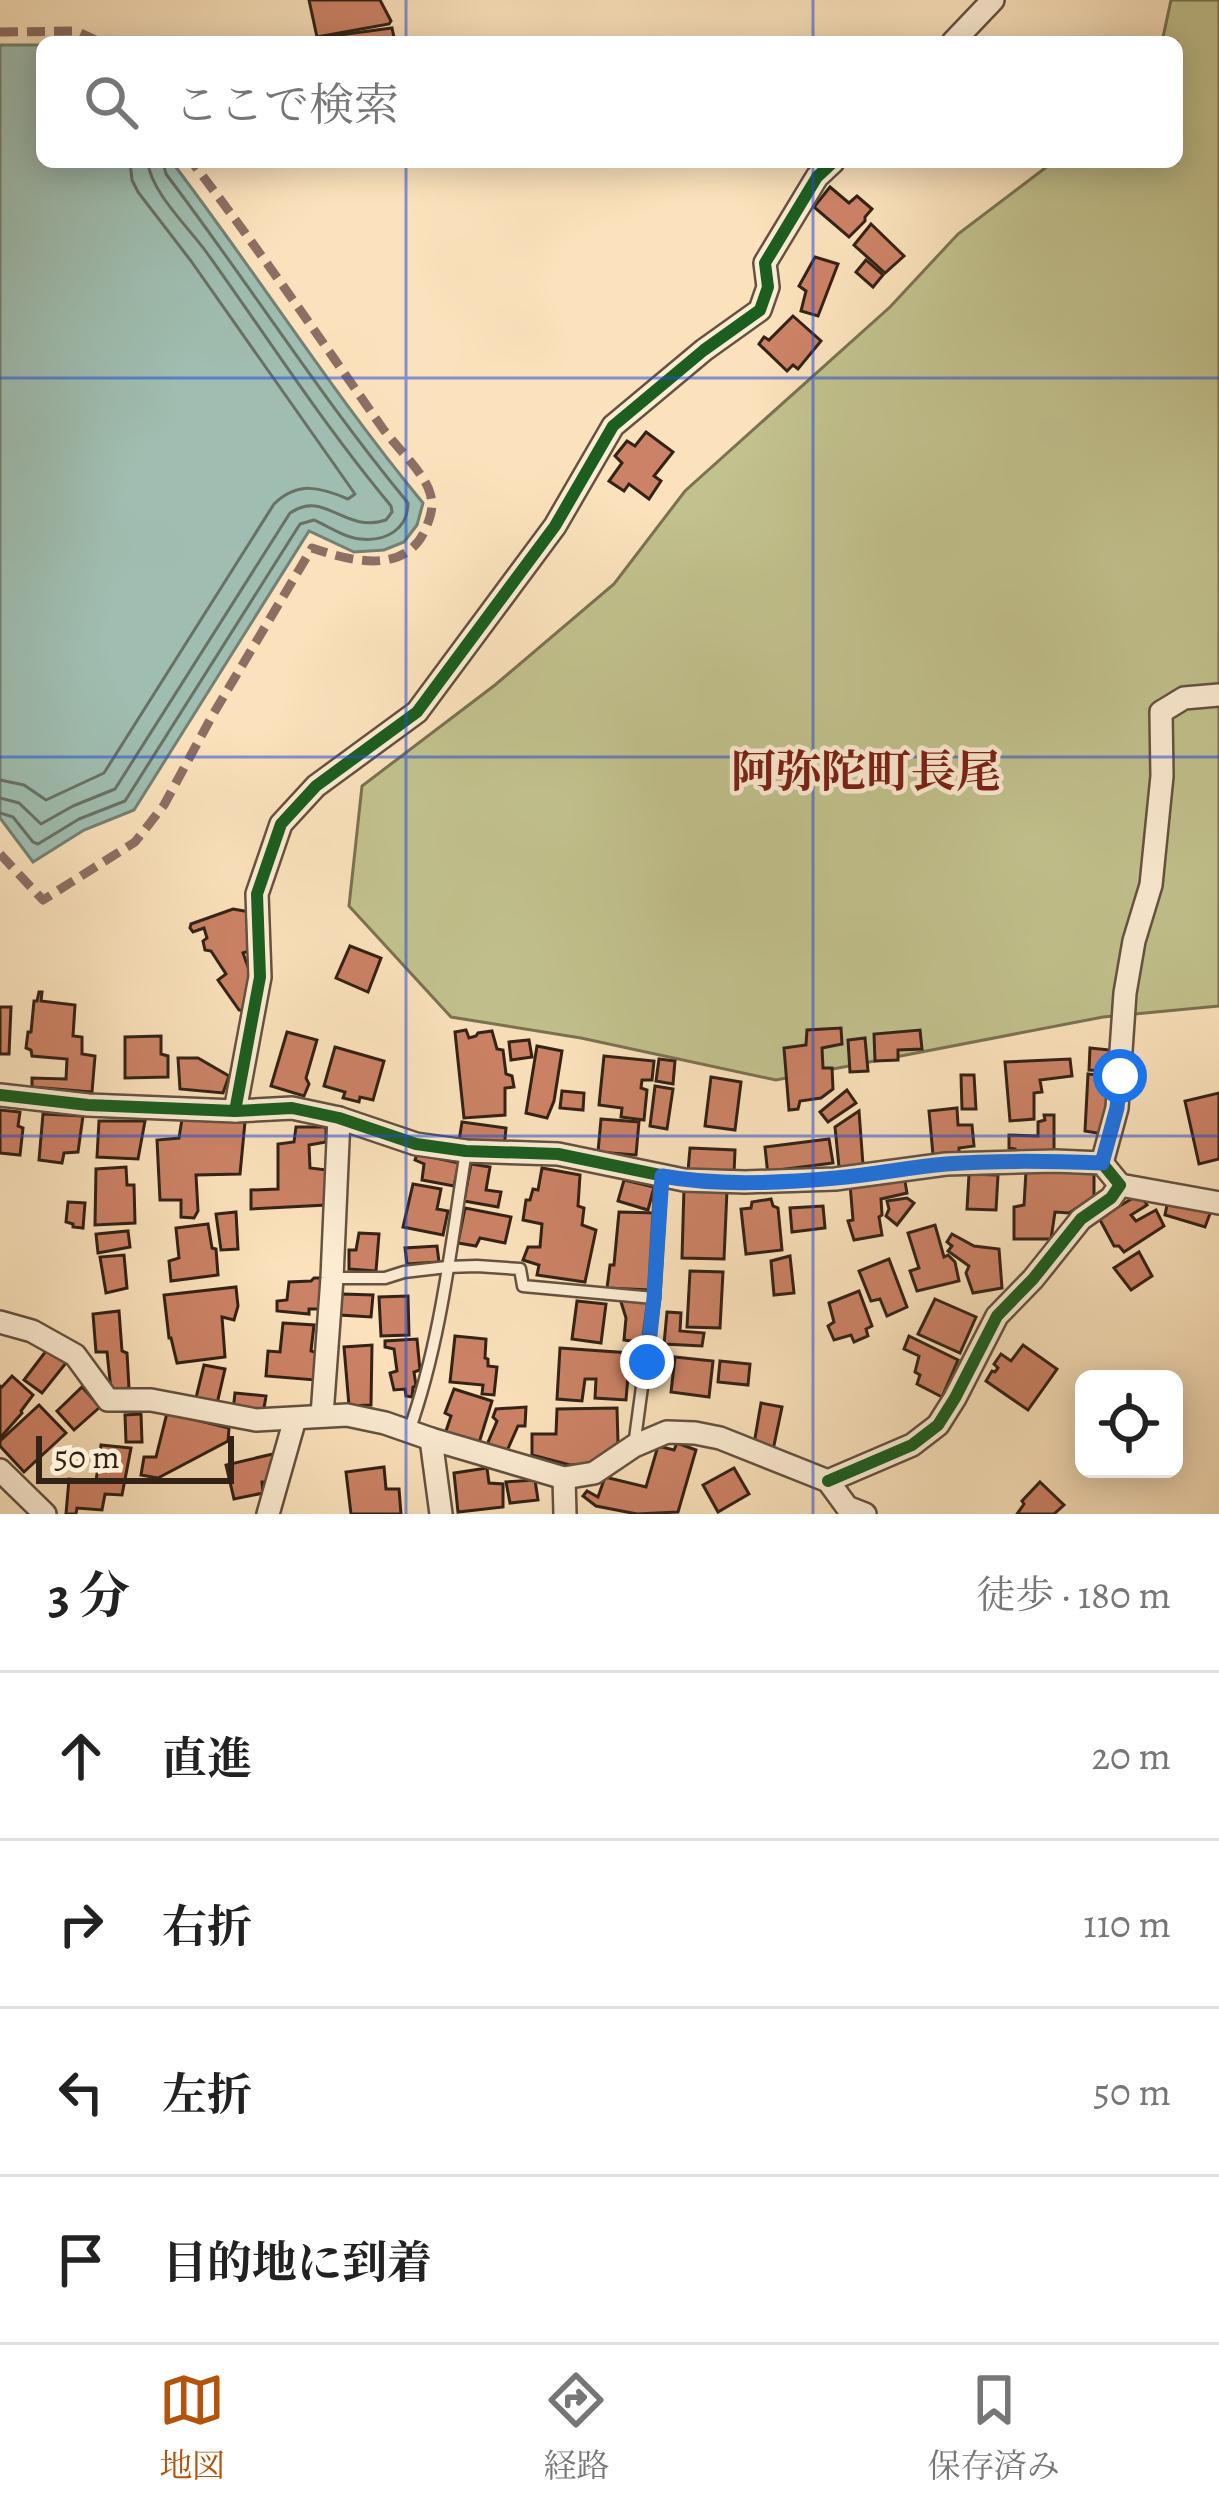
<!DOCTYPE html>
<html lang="ja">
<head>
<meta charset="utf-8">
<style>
  :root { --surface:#fff; --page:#f6f6f6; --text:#222; --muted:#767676; --line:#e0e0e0; --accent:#b45309 }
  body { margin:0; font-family:Alegreya,"Noto Serif JP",serif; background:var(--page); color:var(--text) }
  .controls { position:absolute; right:36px; bottom:36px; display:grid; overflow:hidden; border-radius:18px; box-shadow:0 6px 30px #0003 }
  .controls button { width:108px; height:108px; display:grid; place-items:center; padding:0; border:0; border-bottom:3px solid var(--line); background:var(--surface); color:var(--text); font:60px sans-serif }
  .scale { position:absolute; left:36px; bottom:30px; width:198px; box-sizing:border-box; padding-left:12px; border:6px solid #332216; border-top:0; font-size:33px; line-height:42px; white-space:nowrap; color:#332216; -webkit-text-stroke:9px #fcecd3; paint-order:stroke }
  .stop { position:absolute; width:36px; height:36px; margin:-27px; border:9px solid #1a73e8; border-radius:50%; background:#fff }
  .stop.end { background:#1a73e8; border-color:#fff; box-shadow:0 3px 12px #0008 }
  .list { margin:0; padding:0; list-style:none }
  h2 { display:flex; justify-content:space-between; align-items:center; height:156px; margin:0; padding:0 48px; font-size:51px }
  h2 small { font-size:39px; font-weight:400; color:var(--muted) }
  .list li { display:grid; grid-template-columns:78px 1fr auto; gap:36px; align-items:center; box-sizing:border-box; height:168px; padding:0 48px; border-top:3px solid var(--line) }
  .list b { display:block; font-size:45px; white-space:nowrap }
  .list em { font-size:39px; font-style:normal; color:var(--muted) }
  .icon { flex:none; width:66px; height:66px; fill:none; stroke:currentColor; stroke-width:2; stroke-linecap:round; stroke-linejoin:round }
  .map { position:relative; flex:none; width:1219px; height:1514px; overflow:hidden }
  .search { position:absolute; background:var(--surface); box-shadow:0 6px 30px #0003; left:36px; right:36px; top:36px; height:132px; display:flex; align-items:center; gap:30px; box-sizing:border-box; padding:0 42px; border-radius:18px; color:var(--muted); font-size:45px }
  .sheet { height:828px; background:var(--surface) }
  nav { display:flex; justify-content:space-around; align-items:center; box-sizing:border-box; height:168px; border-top:3px solid var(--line); background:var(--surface); font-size:33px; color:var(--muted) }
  nav a { display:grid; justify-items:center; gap:6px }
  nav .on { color:var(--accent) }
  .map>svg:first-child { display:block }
  .green { fill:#c2c28e; stroke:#7a7252; stroke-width:3 }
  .water { fill:#9fbeb1; stroke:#748073; stroke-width:3 }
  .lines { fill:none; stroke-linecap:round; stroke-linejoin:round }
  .shore { stroke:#697064; stroke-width:3 }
  .building { fill:#cc8266; stroke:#332216; stroke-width:3 }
  .lane-casing { stroke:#655240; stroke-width:15 }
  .street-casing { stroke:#655240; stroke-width:26 }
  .lane { stroke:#fcecd3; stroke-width:10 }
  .street { stroke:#fcecd3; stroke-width:21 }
  .quiet { stroke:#8d6e63; stroke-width:9; stroke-dasharray:18 9; stroke-linecap:butt }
  .cycleway-casing { stroke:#fcecd3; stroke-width:20 }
  .cycleway { stroke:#1b5e20; stroke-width:12 }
  .route { stroke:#1a73e8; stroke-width:15 }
  .grid { fill:none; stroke:#1d4ed8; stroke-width:3; stroke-opacity:0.55 }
  .labels { text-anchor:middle; stroke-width:9; stroke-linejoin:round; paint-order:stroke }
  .neighbourhood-label { font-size:45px; font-weight:bold; fill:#7a1f14; stroke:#fcecd3 }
</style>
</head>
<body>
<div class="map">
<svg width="1219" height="1514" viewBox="0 0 1219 1514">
  <rect width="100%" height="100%" fill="#fbe2bc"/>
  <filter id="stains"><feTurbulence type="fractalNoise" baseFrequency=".00167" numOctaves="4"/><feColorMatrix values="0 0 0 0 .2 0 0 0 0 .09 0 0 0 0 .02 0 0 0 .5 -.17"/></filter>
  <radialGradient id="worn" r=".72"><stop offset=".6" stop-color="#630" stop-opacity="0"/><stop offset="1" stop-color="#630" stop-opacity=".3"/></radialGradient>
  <!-- green -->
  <polygon class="green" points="1171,0 1219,0 1219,1006 1103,1017 776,1080 581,1038 451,1017 349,906 362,786 495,685 614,584 685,491 890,307 958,234 1053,162 1177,162 1177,42 1162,42"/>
  <!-- water -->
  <path class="water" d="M0,45H42V162H172C258,275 333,394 423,503L417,525L404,542L384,550L354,552L309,531L134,810L84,830L33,862L0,818Z"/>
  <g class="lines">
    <!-- shore -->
    <g class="shore">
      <path d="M0,780L24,785L46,800L104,773L274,504C298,481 320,487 348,499L355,494L191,261L138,192L132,180L130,162"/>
      <path d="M0,798L19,803L41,824L73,806L115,789L290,513C325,489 344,534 386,520L392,512L391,506C324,426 268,338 207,253C190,229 150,191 148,162"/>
      <path d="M0,813L13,817L33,842L38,844L79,819L125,801L300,524L314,520C328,526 345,538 360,539C386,542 408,529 408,503C321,398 248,282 166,174L163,162"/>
    </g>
  </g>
  <!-- building -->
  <g class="building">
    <polygon points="309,0 380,0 391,21 389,24 317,37"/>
    <polygon points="392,28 395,42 325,42 324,37"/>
    <polygon points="830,187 849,203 857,196 872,209 865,217 865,221 849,237 814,207"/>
    <polygon points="871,224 904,256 885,273 854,245"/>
    <polygon points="815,257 838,264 818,316 801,311 806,291 799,286"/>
    <polygon points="866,260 883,275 873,287 856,272"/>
    <polygon points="793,316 821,341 798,369 793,365 787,371 759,344 764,337 769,340"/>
    <polygon points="646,432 673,452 654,476 661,481 649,499 629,484 624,491 609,481 622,463 615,456 627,441 635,446"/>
    <polygon points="233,909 250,912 252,950 243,953 251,975 244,1011 239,1010 218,980 226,974 211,951 205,950 203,941 207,938 204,928 193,932 190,928 191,924"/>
    <polygon points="350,946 381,958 368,992 336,978"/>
    <polygon points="39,992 42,992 41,1001 75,1005 73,1036 82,1037 82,1054 95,1056 92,1092 32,1087 32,1078 66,1079 67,1059 32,1056 31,1050 26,1048 28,1032 31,1032 34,1001 37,1001"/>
    <polygon points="0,1007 11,1007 9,1054 0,1054"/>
    <polygon points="841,1028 842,1044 822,1048 823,1068 832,1068 833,1089 821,1098 800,1101 798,1109 789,1110 784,1048 806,1045 807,1030"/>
    <polygon points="466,1030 469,1038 476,1036 478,1033 492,1031 497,1049 503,1050 506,1074 512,1076 514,1087 505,1088 505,1115 464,1118 455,1032"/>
    <polygon points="920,1030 922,1049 898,1050 898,1060 875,1061 874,1034"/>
    <polygon points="287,1032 317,1040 306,1078 309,1084 304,1096 271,1086"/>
    <polygon points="161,1036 161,1054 168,1056 168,1077 125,1078 125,1037"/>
    <polygon points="865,1038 868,1071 850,1072 848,1040"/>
    <polygon points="529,1040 532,1057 511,1060 509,1042"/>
    <polygon points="537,1046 562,1051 554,1101 547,1118 526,1113"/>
    <polygon points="335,1047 384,1061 373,1100 360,1097 359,1102 343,1098 345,1092 324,1086"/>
    <polygon points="1090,1048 1110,1050 1108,1071 1089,1070"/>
    <polygon points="604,1056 654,1061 652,1080 642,1080 641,1088 647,1090 644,1120 621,1117 622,1108 599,1105"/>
    <polygon points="178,1058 198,1058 229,1076 223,1093 180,1089"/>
    <polygon points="659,1059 675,1061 673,1084 656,1081"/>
    <polygon points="1070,1059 1072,1076 1040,1080 1042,1092 1034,1093 1034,1119 1010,1121 1005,1062"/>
    <polygon points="1088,1074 1109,1076 1103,1134 1085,1131"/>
    <polygon points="961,1075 974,1075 976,1109 962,1109"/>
    <polygon points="711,1077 741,1082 735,1130 705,1126"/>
    <polygon points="655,1086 673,1089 667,1129 650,1126"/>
    <polygon points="847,1090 856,1103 828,1122 820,1112"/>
    <polygon points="562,1091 584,1093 583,1110 560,1108"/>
    <polygon points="1219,1093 1219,1159 1199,1164 1185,1101"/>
    <polygon points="957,1108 958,1125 972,1125 974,1146 959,1148 959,1154 933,1155 929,1111"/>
    <polygon points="0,1110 20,1112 18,1126 23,1128 20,1155 0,1153"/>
    <polygon points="859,1111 863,1165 839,1167 835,1127"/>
    <polygon points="43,1114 83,1116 78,1152 64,1153 62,1163 39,1160"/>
    <polygon points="1044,1115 1054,1115 1054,1153 1015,1154 1015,1149 1009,1148 1009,1135 1038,1136 1038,1122 1045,1120"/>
    <polygon points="182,1119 245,1122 240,1174 196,1175 198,1211 194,1218 181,1217 181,1200 160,1200 157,1140 179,1138"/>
    <polygon points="601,1119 639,1122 636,1155 598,1152"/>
    <polygon points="99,1121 145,1121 138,1159 97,1157"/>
    <polygon points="462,1122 506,1128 504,1149 459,1141"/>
    <polygon points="296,1127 326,1127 326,1142 309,1145 310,1168 327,1170 326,1205 251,1209 251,1190 278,1189 278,1144 294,1142"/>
    <polygon points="829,1139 833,1163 778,1170 779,1175 768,1176 765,1147"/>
    <polygon points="690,1148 735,1150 734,1174 688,1171"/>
    <polygon points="417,1154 459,1163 454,1186 422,1180 424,1164 415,1160"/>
    <polygon points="471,1164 490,1167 486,1190 501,1192 498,1207 464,1201"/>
    <polygon points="126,1167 127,1185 134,1185 135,1223 95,1225 96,1169"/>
    <polygon points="1094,1167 1094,1197 1069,1213 1055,1212 1051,1239 1014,1239 1014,1207 1024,1205 1026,1171"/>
    <polygon points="542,1168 580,1175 578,1206 584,1208 582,1225 596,1230 585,1282 537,1275 539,1265 523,1260 528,1247 540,1247 542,1224 523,1220 526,1200 530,1200 533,1189 538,1190"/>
    <polygon points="969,1174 998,1175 996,1210 967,1209"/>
    <polygon points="904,1176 907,1193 881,1199 882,1215 879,1217 882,1235 854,1240 848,1221 853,1220 850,1184"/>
    <polygon points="624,1180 654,1187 648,1210 618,1201"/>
    <polygon points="413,1184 441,1189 437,1209 448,1211 443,1235 403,1227"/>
    <polygon points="684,1187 727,1190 724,1259 682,1258"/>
    <polygon points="1140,1194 1147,1205 1131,1215 1136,1221 1156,1210 1164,1226 1124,1252 1119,1246 1114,1246 1099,1218"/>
    <polygon points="907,1198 914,1203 897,1225 886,1216 889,1209 887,1201"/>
    <polygon points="771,1199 773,1206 778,1208 782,1250 746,1254 741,1209 751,1208 752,1202"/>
    <polygon points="1168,1200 1211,1211 1205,1227 1165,1215"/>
    <polygon points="68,1202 85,1203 83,1228 73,1227 73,1224 66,1222"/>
    <polygon points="823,1206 825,1228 792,1232 790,1208"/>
    <polygon points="465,1208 511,1217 505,1243 480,1238 476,1246 458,1243"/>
    <polygon points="236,1212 238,1249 221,1250 216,1214"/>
    <polygon points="619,1212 656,1213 650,1290 607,1288 610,1265 614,1265"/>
    <polygon points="208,1224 212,1248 216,1249 218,1275 171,1281 169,1261 179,1258 176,1228"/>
    <polygon points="935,1225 944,1257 948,1255 955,1262 959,1281 917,1291 910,1271 919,1268 908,1233"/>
    <polygon points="128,1231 130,1247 98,1253 96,1234"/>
    <polygon points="359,1233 379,1234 376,1271 349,1269 349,1250 356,1250"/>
    <polygon points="952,1234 974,1246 999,1249 1002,1288 973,1293 966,1273 969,1266 948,1251 952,1246 947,1242"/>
    <polygon points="437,1246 439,1262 407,1264 405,1248"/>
    <polygon points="1139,1252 1152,1276 1131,1290 1114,1268"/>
    <polygon points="124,1255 127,1288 106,1293 100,1257"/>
    <polygon points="790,1256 794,1293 774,1295 771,1261"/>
    <polygon points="889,1259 907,1307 887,1316 880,1299 871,1301 859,1271"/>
    <polygon points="690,1271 723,1272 720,1328 687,1327"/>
    <polygon points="314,1278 323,1278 321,1309 309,1309 309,1314 277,1311 277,1301 287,1300 289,1282 311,1281"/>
    <polygon points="236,1287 238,1306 234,1320 222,1317 225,1357 177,1363 171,1338 169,1338 164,1295"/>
    <polygon points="859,1291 872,1326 866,1329 868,1336 854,1342 851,1335 834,1340 828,1326 834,1322 829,1303"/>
    <polygon points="342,1294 373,1295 371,1317 340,1315"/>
    <polygon points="408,1296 409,1335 381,1336 379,1297"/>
    <polygon points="623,1299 650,1303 644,1343 624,1340 626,1318 621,1302"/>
    <polygon points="935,1299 976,1317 960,1353 918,1334"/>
    <polygon points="577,1301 606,1304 601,1343 572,1339"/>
    <polygon points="119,1311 122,1351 127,1353 129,1388 111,1390 107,1352 96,1352 93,1314"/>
    <polygon points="667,1312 681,1313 680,1331 704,1333 702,1346 664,1344"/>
    <polygon points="283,1323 314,1325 311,1351 318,1353 315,1380 266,1376 268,1351 280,1352"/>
    <polygon points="455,1336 486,1339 485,1358 488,1359 488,1366 497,1367 494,1395 482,1394 483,1385 450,1382"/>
    <polygon points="909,1336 958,1360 942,1397 917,1384 920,1375 915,1372 919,1356 904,1349"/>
    <polygon points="417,1339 420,1370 414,1372 416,1386 413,1387 412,1397 406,1396 405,1389 394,1390 390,1373 397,1371 394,1349 385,1347 385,1341"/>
    <polygon points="372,1345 371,1405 349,1406 344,1347"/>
    <polygon points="1023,1345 1057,1369 1028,1410 986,1381 992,1371 995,1372 998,1368 994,1364 1001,1354 1011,1361"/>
    <polygon points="560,1348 630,1353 626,1400 595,1398 596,1379 585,1379 582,1401 557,1399"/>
    <polygon points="46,1351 66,1363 42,1393 24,1380"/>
    <polygon points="675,1357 713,1361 709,1397 671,1392"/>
    <polygon points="720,1361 750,1364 748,1385 718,1382"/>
    <polygon points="204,1365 225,1369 216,1408 195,1402"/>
    <polygon points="12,1376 33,1395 21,1411 22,1413 0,1438 0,1386 2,1387"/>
    <polygon points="82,1387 100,1407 74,1430 57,1411"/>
    <polygon points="454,1389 492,1401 479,1443 445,1434 451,1416 445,1413"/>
    <polygon points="235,1393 266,1396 263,1414 233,1411"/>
    <polygon points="761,1403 782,1407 773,1450 754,1444"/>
    <polygon points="39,1405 66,1433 24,1472 0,1446 0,1441"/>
    <polygon points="526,1407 525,1426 518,1426 506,1453 486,1447 497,1421 493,1417 496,1409"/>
    <polygon points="617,1408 618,1443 588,1464 570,1465 532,1455 532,1434 556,1434 557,1409"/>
    <polygon points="167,1413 229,1428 228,1441 158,1478 141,1475 144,1457 156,1457"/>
    <polygon points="141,1414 142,1442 126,1442 125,1415"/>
    <polygon points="677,1443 696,1450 678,1512 637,1514 596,1506 583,1496 587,1491 598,1497 605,1477 646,1487 658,1446 674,1450"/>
    <polygon points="101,1445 131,1448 122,1495 105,1494 102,1510 77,1508 76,1514 66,1514 69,1479 96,1481"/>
    <polygon points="277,1453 270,1482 262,1482 263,1493 234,1499 226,1465"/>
    <polygon points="384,1467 386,1489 399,1489 401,1514 351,1514 346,1472"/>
    <polygon points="487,1468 489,1483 503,1484 503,1507 458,1512 454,1473"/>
    <polygon points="734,1468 749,1494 718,1512 703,1485"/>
    <polygon points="535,1480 538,1500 510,1503 506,1482"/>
    <polygon points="1040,1482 1064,1505 1054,1514 1017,1514 1024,1504 1022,1501"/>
  </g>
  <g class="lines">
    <!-- lane casing -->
    <g class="lane-casing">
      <g id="lane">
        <polyline points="332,1278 385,1278 404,1272 447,1267 477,1266 520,1269 523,1286 654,1298"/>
        <path d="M409,1431C441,1341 451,1245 466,1151"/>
        <polyline points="634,1446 654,1298 661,1176"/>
      </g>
    </g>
    <!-- street casing -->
    <g class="street-casing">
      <g id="street">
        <polyline points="953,42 993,0"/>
        <polyline points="0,1095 88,1105 235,1111 292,1108 339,1118 416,1144 466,1151 558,1154 684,1180 745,1182 835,1179 946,1164 1055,1161 1102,1163 1120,1185 1111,1198 1081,1219 1033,1279 997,1316 955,1398 938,1425 912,1445 828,1481"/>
        <polyline points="235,1111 260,977 257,894 281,824 316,786 417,712 555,526 613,426 704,350 760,310 768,287 765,263 817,177 833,162"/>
        <polyline points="1102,1163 1117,1108 1125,993 1134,941 1151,885 1162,776 1161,712 1184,698 1219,695"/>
        <polyline points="1120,1185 1219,1203"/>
        <polyline points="0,1322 32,1331 75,1355 108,1400 151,1400 256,1420 347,1415 385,1423 431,1439 564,1478 594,1473 634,1446 667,1432 695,1433 720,1438 828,1481 847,1507 865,1514"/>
        <polyline points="322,1415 332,1278 339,1118"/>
        <polyline points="431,1439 441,1514"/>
        <polyline points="0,1470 45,1514"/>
        <polyline points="564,1478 565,1514"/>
        <polyline points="268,1514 295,1419"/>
      </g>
    </g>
    <!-- lane -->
    <use href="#lane" class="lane"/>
    <!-- street -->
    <use href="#street" class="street"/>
    <!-- quiet -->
    <g class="quiet">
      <polyline points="0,32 76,31 100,42"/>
      <path d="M0,854L43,900L135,842L164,805L212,716L312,548C350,561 406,576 426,528C431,515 434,507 430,493C424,472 394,445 381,426C319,337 258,248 192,162"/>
    </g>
    <!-- cycleway casing -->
    <g class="cycleway-casing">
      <g id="cycleway">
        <polyline points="0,1095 88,1105 235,1111 292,1108 339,1118 416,1144 466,1151 558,1154 684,1180 745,1182 835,1179 946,1164 1055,1161 1102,1163 1120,1185 1111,1198 1081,1219 1033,1279 997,1316 955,1398 938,1425 912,1445 828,1481"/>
        <polyline points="235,1111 260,977 257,894 281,824 316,786 417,712 555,526 613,426 704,350 760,310 768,287 765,263 817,177 833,162"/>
      </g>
    </g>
    <!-- cycleway -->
    <use href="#cycleway" class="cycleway"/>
  </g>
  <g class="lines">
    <!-- route -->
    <path class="route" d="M647,1362L654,1298L662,1176C718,1186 779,1183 836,1178C873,1175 909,1167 946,1164C997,1160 1050,1161 1102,1163L1117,1108L1120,1076"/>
  </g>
  <!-- grid -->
  <path class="grid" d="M406,0V42M813,0V42M406,162V1514M813,162V1514M0,378H1219M0,757H1219M0,1136H1219"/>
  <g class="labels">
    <!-- neighbourhood labels -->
    <g class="neighbourhood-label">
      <text x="866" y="787">阿弥陀町長尾</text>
    </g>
  </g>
  <rect width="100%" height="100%" filter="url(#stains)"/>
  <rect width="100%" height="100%" fill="url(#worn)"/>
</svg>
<div class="controls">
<button><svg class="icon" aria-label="locate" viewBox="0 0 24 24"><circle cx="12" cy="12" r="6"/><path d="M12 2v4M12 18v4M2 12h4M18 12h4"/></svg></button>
</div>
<div class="scale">50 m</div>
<div class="stop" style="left:1120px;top:1076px"></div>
<div class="stop end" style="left:647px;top:1362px"></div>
<div class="search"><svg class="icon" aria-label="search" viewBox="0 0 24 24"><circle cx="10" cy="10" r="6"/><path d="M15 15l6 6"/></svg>ここで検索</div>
</div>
<section class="sheet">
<h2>3 分<small>徒歩 · 180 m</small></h2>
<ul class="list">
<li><svg class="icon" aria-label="ahead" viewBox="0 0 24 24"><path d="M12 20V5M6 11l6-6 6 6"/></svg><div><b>直進</b></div><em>20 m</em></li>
<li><svg class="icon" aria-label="right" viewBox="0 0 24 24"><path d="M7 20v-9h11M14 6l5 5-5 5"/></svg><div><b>右折</b></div><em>110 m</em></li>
<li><svg class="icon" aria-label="left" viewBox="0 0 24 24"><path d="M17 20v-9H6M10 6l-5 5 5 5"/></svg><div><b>左折</b></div><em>50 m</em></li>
<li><svg class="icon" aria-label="arrive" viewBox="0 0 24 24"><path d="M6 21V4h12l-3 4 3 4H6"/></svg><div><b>目的地に到着</b></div></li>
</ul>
</section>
<nav>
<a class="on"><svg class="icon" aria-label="map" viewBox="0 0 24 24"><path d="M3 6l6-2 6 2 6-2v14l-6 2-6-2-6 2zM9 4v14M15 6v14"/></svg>地図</a>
<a><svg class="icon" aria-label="directions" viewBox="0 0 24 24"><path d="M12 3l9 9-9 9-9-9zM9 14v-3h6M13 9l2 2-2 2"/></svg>経路</a>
<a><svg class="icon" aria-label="saved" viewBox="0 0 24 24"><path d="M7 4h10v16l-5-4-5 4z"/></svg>保存済み</a>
</nav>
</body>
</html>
